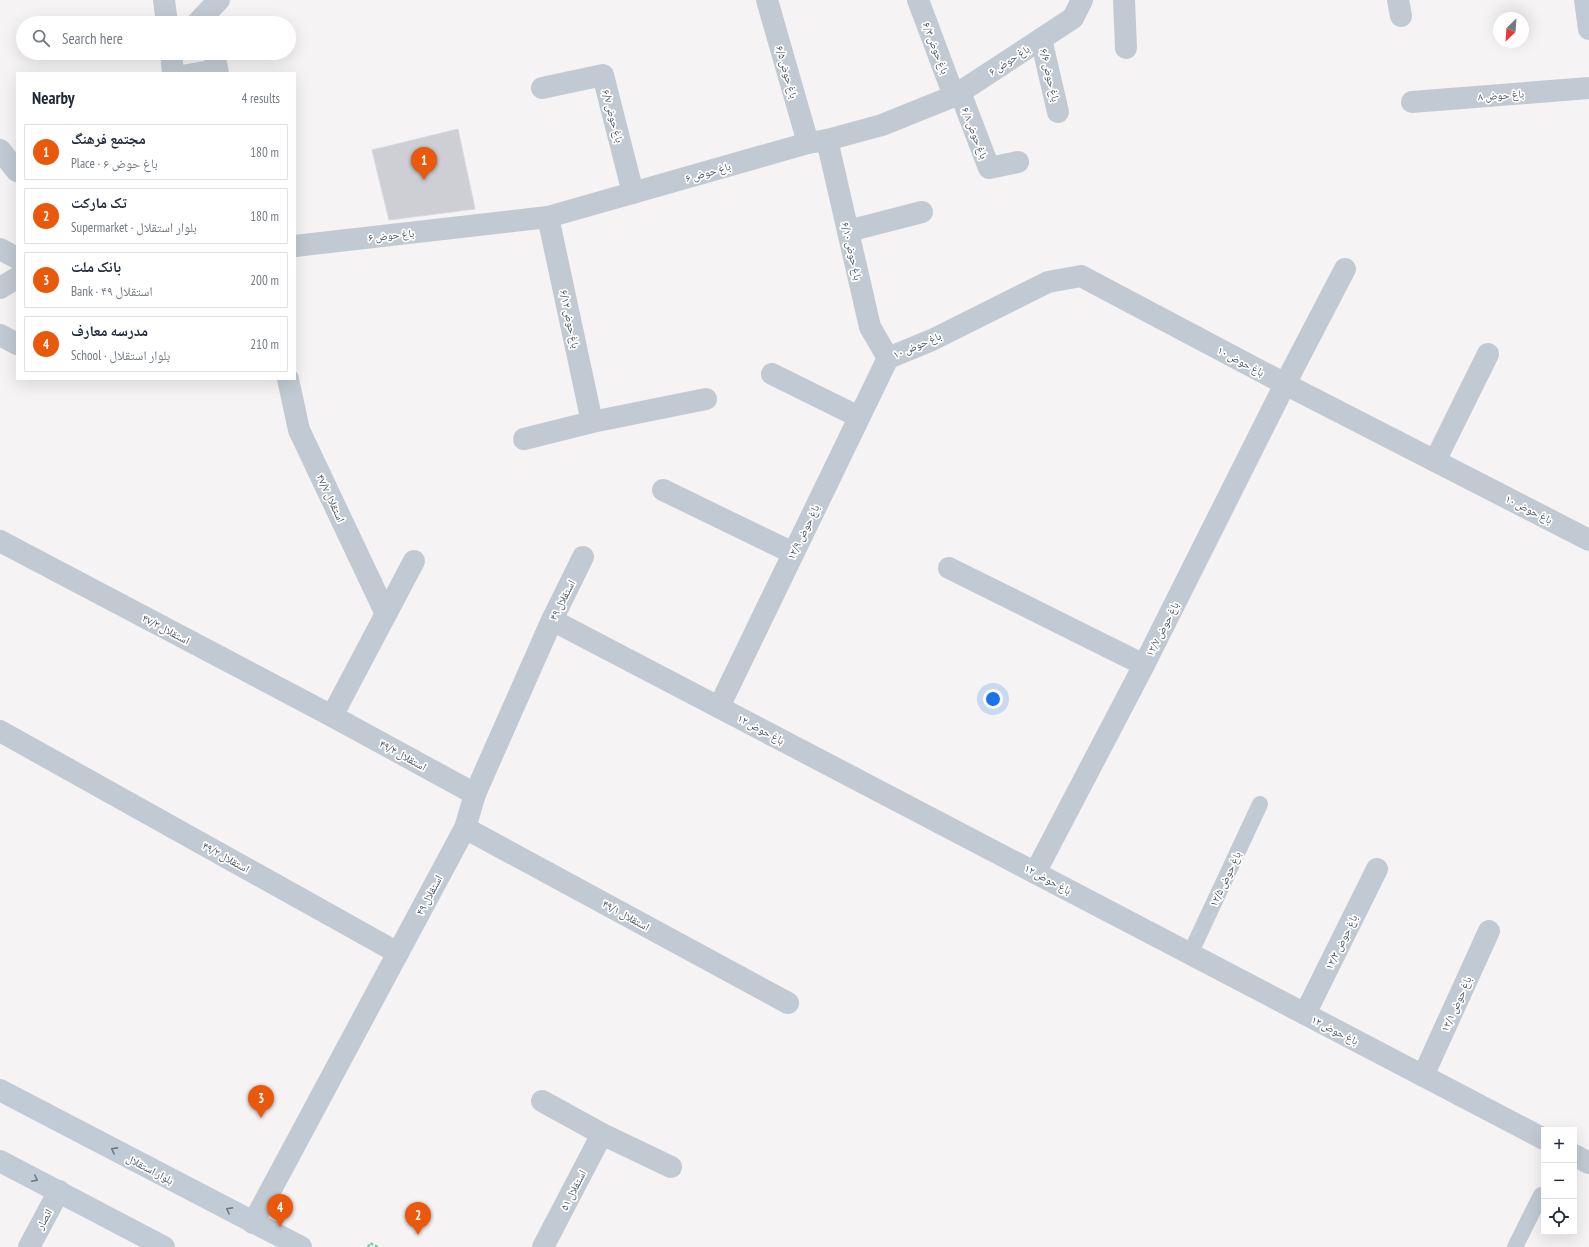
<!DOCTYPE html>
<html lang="en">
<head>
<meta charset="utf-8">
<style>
  :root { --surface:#fff; --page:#f6f6f7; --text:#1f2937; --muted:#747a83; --line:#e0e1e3; --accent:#ea580c }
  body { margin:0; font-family:"PT Sans Narrow","Noto Naskh Arabic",sans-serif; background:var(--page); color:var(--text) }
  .controls { position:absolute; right:12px; bottom:12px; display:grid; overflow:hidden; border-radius:0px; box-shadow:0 4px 16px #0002 }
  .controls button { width:36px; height:36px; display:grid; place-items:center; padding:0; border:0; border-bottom:1px solid var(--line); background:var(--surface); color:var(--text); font:20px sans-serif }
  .compass { position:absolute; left:1493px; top:12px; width:36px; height:36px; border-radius:50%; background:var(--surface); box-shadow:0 4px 16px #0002; rotate:205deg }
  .you { position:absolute; left:993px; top:699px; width:14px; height:14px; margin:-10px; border:3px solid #fff; border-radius:50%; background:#1a73e8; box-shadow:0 0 0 6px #1a73e833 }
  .badge { display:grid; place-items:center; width:26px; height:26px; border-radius:50%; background:var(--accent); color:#fff; font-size:13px; font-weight:700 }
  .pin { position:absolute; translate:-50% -33px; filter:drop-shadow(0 1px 2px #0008) }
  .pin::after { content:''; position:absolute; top:21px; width:14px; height:12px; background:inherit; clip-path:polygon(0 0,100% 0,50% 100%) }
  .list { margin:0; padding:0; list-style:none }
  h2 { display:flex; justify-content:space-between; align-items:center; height:52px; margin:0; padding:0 16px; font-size:17px }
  h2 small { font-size:13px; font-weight:400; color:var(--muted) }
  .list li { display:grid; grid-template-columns:26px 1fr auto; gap:12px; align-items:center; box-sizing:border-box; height:56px; margin:0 8px 8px; padding:0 8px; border:1px solid var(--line); border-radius:0px }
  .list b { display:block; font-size:15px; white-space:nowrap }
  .list p { margin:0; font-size:13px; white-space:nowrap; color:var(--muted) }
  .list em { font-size:13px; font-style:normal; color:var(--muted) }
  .icon { flex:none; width:22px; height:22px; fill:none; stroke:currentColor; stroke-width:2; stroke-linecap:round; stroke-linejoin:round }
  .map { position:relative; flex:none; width:1589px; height:1247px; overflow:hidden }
  .search { position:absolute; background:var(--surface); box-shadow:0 4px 16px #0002; left:16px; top:16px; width:280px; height:44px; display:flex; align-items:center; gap:10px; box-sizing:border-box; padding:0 14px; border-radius:22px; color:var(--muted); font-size:15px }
  .panel { position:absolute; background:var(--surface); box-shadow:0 4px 16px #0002; left:16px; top:72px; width:280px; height:308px; border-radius:0px }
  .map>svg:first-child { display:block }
  .building { fill:#cdcfd5; stroke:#d7d9de }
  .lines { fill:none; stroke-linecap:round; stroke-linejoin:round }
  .path { stroke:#7ad0a6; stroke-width:2.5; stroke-dasharray:3 2; stroke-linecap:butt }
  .service { stroke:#c1cad2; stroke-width:16 }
  .minor { stroke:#c1cad2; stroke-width:22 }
  .tertiary { stroke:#c1cad2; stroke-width:22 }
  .secondary { stroke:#c1cbd6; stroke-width:22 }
  .oneway { stroke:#6e7984 }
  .labels { text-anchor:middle; stroke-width:3.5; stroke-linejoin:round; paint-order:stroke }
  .street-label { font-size:11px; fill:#4a5661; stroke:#fff }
</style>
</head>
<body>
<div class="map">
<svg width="1589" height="1247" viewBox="0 0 1589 1247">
  <rect width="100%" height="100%" fill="#f5f3f3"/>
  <!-- building -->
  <polygon class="building" points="458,129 475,209 389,220 372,150"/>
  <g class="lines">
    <!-- path -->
    <polyline class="path" points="368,1247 370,1243 378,1247"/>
    <!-- service -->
    <g class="service">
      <polyline points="183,73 217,67"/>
      <polyline points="1190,954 1260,804"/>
      <polyline points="1515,1247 1541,1195"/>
    </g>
    <!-- minor -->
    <g class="minor">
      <polyline points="164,0 167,23"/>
      <polyline points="767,0 808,143"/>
      <polyline points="918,0 954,96"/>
      <polyline points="1124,0 1126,48"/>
      <polyline points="1398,0 1401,16"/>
      <polyline points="197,23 219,0"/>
      <polyline points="1041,39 1058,112"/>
      <polyline points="171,53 173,73"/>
      <polyline points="214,53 218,73"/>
      <polyline points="542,88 603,75 633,193"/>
      <polyline points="960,92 989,168 1018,162"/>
      <polyline points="1412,102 1589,88"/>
      <polyline points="827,140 870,327 888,358"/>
      <polyline points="0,150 17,171"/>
      <polyline points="548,217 592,422"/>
      <polyline points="848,231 922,212"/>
      <polyline points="295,246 548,217 808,143 827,140 882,125 954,96 1073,18 1082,0"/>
      <polyline points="0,249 17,258"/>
      <polyline points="0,288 17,278"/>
      <polyline points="0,335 17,344"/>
      <polyline points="888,358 932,340 1048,282 1081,276 1285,384 1589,540"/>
      <polyline points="772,374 859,417"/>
      <polyline points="288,379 299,430 386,614"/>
      <polyline points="524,439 592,422 706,399"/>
      <polyline points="1435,461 1488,354"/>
      <polyline points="663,490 793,553"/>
      <polyline points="0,541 332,716 475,794"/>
      <polyline points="949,568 1144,665"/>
      <polyline points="552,620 1544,1139"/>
      <polyline points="719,707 888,358"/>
      <polyline points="332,716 414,561"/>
      <polyline points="0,731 398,953"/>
      <polyline points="465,828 788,1003"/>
      <polyline points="1035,873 1144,665 1285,384 1345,269"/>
      <polyline points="1305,1014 1377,869"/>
      <polyline points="1423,1076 1489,931"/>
      <polyline points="542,1101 602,1134 671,1167"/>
      <polyline points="1574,1155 1589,1163"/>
      <polyline points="253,1223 465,828 475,794 552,620 583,557"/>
      <polyline points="543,1247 602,1134"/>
    </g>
    <!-- tertiary -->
    <polyline class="tertiary" points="29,1247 59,1191"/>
    <!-- secondary -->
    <g class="secondary">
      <polyline points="1585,0 1589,29"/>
      <polyline points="0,1090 301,1247"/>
      <polyline points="0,1161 164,1247"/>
    </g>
  </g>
  <!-- one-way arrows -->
  <defs><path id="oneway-chevron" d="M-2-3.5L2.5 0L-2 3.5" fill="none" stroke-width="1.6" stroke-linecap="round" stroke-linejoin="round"/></defs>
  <g class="oneway">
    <use href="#oneway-chevron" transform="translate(114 1150) rotate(-152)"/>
    <use href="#oneway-chevron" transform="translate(35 1179) rotate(27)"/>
    <use href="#oneway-chevron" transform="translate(229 1210) rotate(-152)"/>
  </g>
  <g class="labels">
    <!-- street labels -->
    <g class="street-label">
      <text transform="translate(936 48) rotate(69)" y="4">۶/۳ باغ حوض</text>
      <text transform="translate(1009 60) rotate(-33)" y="4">۶ باغ حوض</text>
      <text transform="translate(787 72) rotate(74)" y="4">۶/۵ باغ حوض</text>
      <text transform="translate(1050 75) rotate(77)" y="4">۶/۶ باغ حوض</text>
      <text transform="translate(1501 95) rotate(-4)" y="4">۸ باغ حوض</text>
      <text transform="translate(613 116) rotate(75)" y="4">۶/۷ باغ حوض</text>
      <text transform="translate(975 133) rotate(69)" y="4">۶/۸ باغ حوض</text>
      <text transform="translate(708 172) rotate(-16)" y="4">۶ باغ حوض</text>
      <text transform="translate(391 235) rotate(-6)" y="4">۶ باغ حوض</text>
      <text transform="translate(852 251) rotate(77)" y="4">۶/۱۰ باغ حوض</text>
      <text transform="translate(570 319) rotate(78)" y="4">۶/۱۲ باغ حوض</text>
      <text transform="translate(917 345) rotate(-23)" y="4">۱۰ باغ حوض</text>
      <text transform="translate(1241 361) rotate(28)" y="4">۱۰ باغ حوض</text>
      <text transform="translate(331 498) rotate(65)" y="4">۴۷/۷ استقلال</text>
      <text transform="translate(1529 509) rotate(27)" y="4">۱۰ باغ حوض</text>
      <text transform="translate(803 532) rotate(-64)" y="4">۱۲/۹ باغ حوض</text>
      <text transform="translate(562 600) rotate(-63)" y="4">۴۹ استقلال</text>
      <text transform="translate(166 629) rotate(28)" y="4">۴۷/۳ استقلال</text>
      <text transform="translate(1162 629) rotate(-63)" y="4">۱۲/۷ باغ حوض</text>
      <text transform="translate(761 729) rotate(28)" y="4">۱۲ باغ حوض</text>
      <text transform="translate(403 755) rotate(29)" y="4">۴۹/۴ استقلال</text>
      <text transform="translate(226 857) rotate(29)" y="4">۴۹/۲ استقلال</text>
      <text transform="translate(1048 879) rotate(28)" y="4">۱۲ باغ حوض</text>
      <text transform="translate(1225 879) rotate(-65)" y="4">۱۲/۵ باغ حوض</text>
      <text transform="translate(429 895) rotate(-62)" y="4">۴۹ استقلال</text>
      <text transform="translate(626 915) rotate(29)" y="4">۴۹/۱ استقلال</text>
      <text transform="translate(1341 942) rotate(-64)" y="4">۱۲/۳ باغ حوض</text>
      <text transform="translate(1456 1004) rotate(-66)" y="4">۱۲/۱ باغ حوض</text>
      <text transform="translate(1335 1030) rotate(27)" y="4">۱۲ باغ حوض</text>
      <text transform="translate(150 1169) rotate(28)" y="4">بلوار استقلال</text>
      <text transform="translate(573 1190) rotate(-63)" y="4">۵۱ استقلال</text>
      <text transform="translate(44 1219) rotate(-61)" y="4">انصار</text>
    </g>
  </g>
</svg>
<div class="controls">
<button>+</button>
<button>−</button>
<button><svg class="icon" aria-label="locate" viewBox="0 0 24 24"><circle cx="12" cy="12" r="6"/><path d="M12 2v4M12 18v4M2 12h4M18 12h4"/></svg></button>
</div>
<svg class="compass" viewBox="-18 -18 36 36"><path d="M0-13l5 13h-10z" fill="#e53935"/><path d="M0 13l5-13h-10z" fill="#747a83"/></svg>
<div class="you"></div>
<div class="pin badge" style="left:424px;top:180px">1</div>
<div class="pin badge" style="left:418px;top:1235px">2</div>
<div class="pin badge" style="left:261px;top:1118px">3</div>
<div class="pin badge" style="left:280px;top:1227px">4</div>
<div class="search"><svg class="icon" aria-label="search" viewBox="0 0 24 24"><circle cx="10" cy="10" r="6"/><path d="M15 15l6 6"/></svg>Search here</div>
<section class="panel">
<h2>Nearby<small>4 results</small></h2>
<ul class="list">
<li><span class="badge">1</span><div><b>مجتمع فرهنگ</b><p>Place · ۶ باغ حوض</p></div><em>180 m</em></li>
<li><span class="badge">2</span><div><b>تک مارکت</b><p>Supermarket · بلوار استقلال</p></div><em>180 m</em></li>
<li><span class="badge">3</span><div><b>بانک ملت</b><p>Bank · ۴۹ استقلال</p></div><em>200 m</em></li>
<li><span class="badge">4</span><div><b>مدرسه معارف</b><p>School · بلوار استقلال</p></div><em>210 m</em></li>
</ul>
</section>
</div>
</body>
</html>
